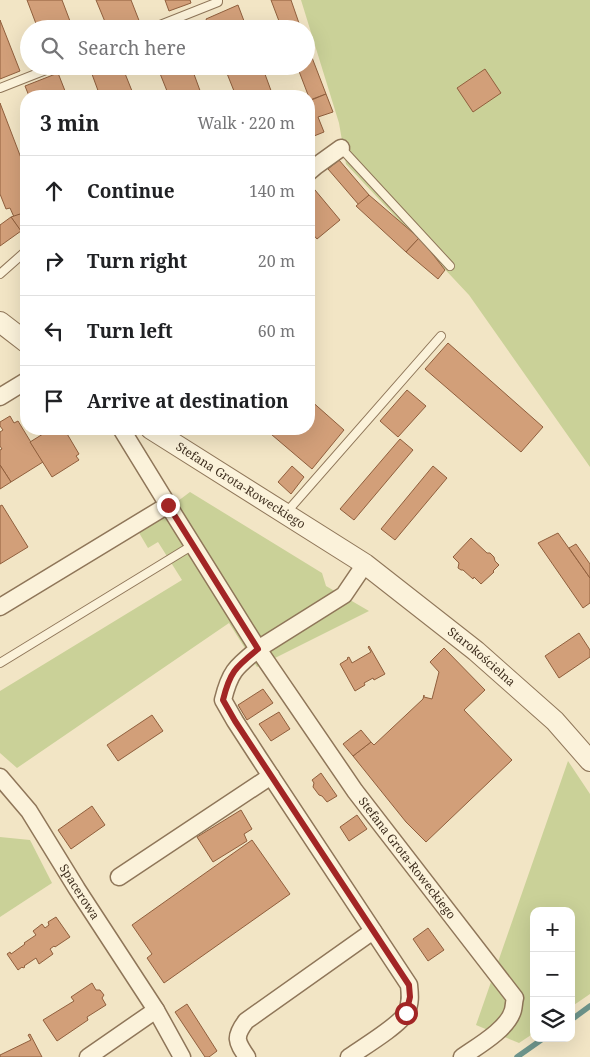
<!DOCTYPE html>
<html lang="en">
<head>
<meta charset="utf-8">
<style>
  :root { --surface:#fff; --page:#f2f2f2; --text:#202124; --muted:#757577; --line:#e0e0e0 }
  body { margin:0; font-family:"Noto Serif",serif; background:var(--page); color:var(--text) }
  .controls { position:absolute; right:15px; bottom:15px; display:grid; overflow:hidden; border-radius:10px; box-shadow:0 5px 20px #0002 }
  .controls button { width:45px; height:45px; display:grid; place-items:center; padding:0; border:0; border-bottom:1px solid var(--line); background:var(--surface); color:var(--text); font:25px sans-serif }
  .stop { position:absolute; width:15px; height:15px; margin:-11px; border:4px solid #a22525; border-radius:50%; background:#fff }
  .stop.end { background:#a22525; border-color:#fff; box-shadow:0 1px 5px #0008 }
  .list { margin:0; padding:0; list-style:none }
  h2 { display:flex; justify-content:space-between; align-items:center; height:65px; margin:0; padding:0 20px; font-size:21px }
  h2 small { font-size:16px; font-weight:400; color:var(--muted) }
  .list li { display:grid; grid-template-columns:32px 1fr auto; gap:15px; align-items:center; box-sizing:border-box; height:70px; padding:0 20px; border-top:1px solid var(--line) }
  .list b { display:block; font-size:19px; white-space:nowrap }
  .list em { font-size:16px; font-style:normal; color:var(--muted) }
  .icon { flex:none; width:28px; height:28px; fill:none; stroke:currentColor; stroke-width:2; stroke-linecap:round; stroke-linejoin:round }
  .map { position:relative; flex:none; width:590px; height:1057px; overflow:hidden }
  .search { position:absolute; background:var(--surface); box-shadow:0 5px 20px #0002; left:20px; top:20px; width:295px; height:55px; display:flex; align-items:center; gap:12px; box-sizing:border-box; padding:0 18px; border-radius:28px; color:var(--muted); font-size:19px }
  .panel { position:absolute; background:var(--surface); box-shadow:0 5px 20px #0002; left:20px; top:90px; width:295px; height:345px; border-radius:20px }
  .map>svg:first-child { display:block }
  .green { fill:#cad198 }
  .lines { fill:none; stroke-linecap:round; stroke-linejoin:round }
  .stream { stroke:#6d948b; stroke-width:5.5 }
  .building { fill:#d29f79; stroke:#905f3d }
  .service-casing { stroke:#8f7659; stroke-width:10 }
  .minor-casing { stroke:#8f7659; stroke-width:19 }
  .tertiary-casing { stroke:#8f7659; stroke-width:22 }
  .service { stroke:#fbf2da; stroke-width:8 }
  .minor { stroke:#fbf2da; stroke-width:16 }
  .tertiary { stroke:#fbf2da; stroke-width:20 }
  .route { stroke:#a22525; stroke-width:6 }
  .labels { text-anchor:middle; stroke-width:4; stroke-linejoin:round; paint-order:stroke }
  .street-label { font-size:12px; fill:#3e2e1e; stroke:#f8efd6 }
</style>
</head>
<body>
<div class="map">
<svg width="590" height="1057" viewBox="0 0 590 1057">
  <rect width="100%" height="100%" fill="#f2e5c5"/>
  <!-- green -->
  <g class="green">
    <polygon points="301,0 590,0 590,467 469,295 346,164 339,123"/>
    <polygon points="190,492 322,573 326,586 369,611 257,667 229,623 17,768 0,753 0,691 182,580 158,542 148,548 138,531"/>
    <polygon points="568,761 590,794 590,994 571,1007 571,911 534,911 534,1033 519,1043 476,1025"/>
    <polygon points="0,837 30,840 52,883 0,917"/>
  </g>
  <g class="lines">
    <!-- stream -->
    <g class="stream">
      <polyline points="571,1020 590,1006"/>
      <polyline points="517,1057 544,1038"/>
    </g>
  </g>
  <!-- building -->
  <g class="building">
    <polygon points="27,0 62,0 73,29 38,29"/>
    <polygon points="96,0 131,0 140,23 125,29 108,29"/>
    <polygon points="165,0 190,0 191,3 169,11"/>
    <polygon points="271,0 291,0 301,29 282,29"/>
    <polygon points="238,5 247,29 210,29 206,19"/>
    <polygon points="0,20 20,71 0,79"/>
    <polygon points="306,42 326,94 310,100 297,66 306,66"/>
    <polygon points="89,66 122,66 134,96 100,96"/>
    <polygon points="157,66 191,66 202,96 169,96"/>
    <polygon points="224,66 262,66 273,96 236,96"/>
    <polygon points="485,69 501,93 473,112 457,88"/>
    <polygon points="58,73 67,96 29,96 25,86"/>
    <polygon points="326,94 333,112 318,117 324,132 309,138 309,101"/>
    <polygon points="0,103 26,171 26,212 14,217 10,208 6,209 0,194"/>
    <polygon points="339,160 369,195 359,205 328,169"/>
    <polygon points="309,184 310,184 340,220 317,239 309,230"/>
    <polygon points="369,195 419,238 406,252 356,206"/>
    <polygon points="26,212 26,229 21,232 11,217"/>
    <polygon points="11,217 21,231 0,246 0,225"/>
    <polygon points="419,238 424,243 445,270 438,279 406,252"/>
    <polygon points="448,343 543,427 521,452 425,369"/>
    <polygon points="407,390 426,406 398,437 380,421"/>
    <polygon points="309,399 344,430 312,469 265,429 309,429"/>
    <polygon points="10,416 14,423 18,421 43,462 11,482 0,465 0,450 2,449 0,446 0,432 3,430 0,426 0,422"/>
    <polygon points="51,429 59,429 63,435 66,432 79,454 76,456 79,460 52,477 30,442"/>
    <polygon points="400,439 413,450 354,520 340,509"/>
    <polygon points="0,465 11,482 0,489"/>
    <polygon points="292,466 304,477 291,494 278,482"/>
    <polygon points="433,466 447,478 395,540 381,529"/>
    <polygon points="2,505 28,547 0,564 0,506"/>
    <polygon points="558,533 590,578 590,603 583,608 538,543"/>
    <polygon points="471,538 487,553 490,553 494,557 495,561 499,565 493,571 494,572 481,584 474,577 473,579 463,570 461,570 458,568 459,563 453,557"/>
    <polygon points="576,544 590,564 590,578 569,548"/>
    <polygon points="579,633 590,650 590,657 559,678 545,656"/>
    <polygon points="369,646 385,674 374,680 373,678 364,683 365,685 355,691 340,664 348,659 347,658 349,657 352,663 371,652 368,647"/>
    <polygon points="444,648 485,690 464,710 512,760 426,842 406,822 353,756 371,742 374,745 423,699 424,695 424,697 432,699 439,672 430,662"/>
    <polygon points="263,689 273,703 247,720 238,705"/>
    <polygon points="279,712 290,729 271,741 259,724"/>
    <polygon points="152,715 163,731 118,761 107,745"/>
    <polygon points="361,730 371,742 353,756 343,744"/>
    <polygon points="321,773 337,796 327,802 322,796 319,795 313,787 314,783 312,780"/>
    <polygon points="92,806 105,825 71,849 58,830"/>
    <polygon points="241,810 252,829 244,834 247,841 213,862 197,837"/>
    <polygon points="357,815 367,829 349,841 340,827"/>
    <polygon points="252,840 290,894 164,983 147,958 152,954 132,925"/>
    <polygon points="56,917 70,937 55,947 54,946 50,949 53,954 39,964 36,958 24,966 25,967 23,968 22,967 18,970 7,954 10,952 11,954 25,944 24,943 36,935 33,931 42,924 45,928 49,925 48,922"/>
    <polygon points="428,928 444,950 428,961 413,939"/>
    <polygon points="92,983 96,990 100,990 104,995 102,998 106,1005 87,1017 88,1020 57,1041 43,1020 74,1001 71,997"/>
    <polygon points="187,1004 217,1051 209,1057 205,1057 175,1012"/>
    <polygon points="30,1034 42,1057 0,1057 0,1055 31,1040 28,1035"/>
  </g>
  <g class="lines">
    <!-- service casing -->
    <g class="service-casing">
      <g id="service">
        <polyline points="150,29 218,2 218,0"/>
        <polyline points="0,88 56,66"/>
        <polyline points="341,148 450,266"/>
        <polyline points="0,274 26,251"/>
        <polyline points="285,514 441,336"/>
        <polyline points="0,663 193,545"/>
      </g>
    </g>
    <!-- minor casing -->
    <g class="minor-casing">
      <g id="minor">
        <polyline points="309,172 316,166 341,148"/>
        <polyline points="0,397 26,381"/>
        <polyline points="122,430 168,505"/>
        <path id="s1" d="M365,564L344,595L258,649L355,791L515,998C514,1001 514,1006 513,1010C508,1029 478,1046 462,1057"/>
        <path d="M0,607L168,505L258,649C236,667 230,671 223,700L235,721L259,758L409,985C410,994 411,1004 406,1013C400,1025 362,1048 349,1057"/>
        <path id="s2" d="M0,777L29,811L77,889L156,1010L88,1057"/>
        <polyline points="119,877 271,776"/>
        <polyline points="156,1010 182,1057"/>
        <path d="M247,1057C236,1041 234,1037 246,1021L373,931"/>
      </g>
    </g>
    <!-- tertiary casing -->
    <g class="tertiary-casing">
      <g id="tertiary">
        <polyline points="0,322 26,342"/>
        <path id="s3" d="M151,429L365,564L476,651L555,721L590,761"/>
      </g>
    </g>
    <!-- service -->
    <use href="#service" class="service"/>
    <!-- minor -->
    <use href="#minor" class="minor"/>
    <!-- tertiary -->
    <use href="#tertiary" class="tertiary"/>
  </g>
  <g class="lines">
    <!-- route -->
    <path class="route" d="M168,505L258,649C236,667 230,671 223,700L235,721L409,985L410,997L406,1013"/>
  </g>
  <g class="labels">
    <!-- street labels -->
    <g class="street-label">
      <text dy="4" stroke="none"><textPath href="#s3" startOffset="106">Stefana Grota-Roweckiego</textPath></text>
      <text dy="4" stroke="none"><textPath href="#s3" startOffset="402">Starokościelna</textPath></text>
      <text dy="4" stroke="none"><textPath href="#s1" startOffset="396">Stefana Grota-Roweckiego</textPath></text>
      <text dy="4" stroke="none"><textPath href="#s2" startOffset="140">Spacerowa</textPath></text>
    </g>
  </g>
</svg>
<div class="controls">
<button>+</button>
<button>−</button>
<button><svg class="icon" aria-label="layers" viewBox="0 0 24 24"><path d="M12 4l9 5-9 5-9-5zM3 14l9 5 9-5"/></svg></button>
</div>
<div class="stop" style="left:406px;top:1013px"></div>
<div class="stop end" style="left:168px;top:505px"></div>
<div class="search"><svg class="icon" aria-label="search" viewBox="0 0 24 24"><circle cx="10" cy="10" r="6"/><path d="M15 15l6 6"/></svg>Search here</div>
<section class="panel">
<h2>3 min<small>Walk · 220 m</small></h2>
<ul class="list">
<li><svg class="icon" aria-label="ahead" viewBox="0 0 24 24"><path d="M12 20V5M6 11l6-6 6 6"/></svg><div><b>Continue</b></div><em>140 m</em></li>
<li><svg class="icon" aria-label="right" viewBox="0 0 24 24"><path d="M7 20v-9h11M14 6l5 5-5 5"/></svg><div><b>Turn right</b></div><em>20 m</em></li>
<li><svg class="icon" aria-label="left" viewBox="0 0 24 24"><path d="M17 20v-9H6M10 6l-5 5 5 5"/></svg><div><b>Turn left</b></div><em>60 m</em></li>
<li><svg class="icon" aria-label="arrive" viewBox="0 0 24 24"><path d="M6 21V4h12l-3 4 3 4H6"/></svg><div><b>Arrive at destination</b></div></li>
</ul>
</section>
</div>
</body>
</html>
